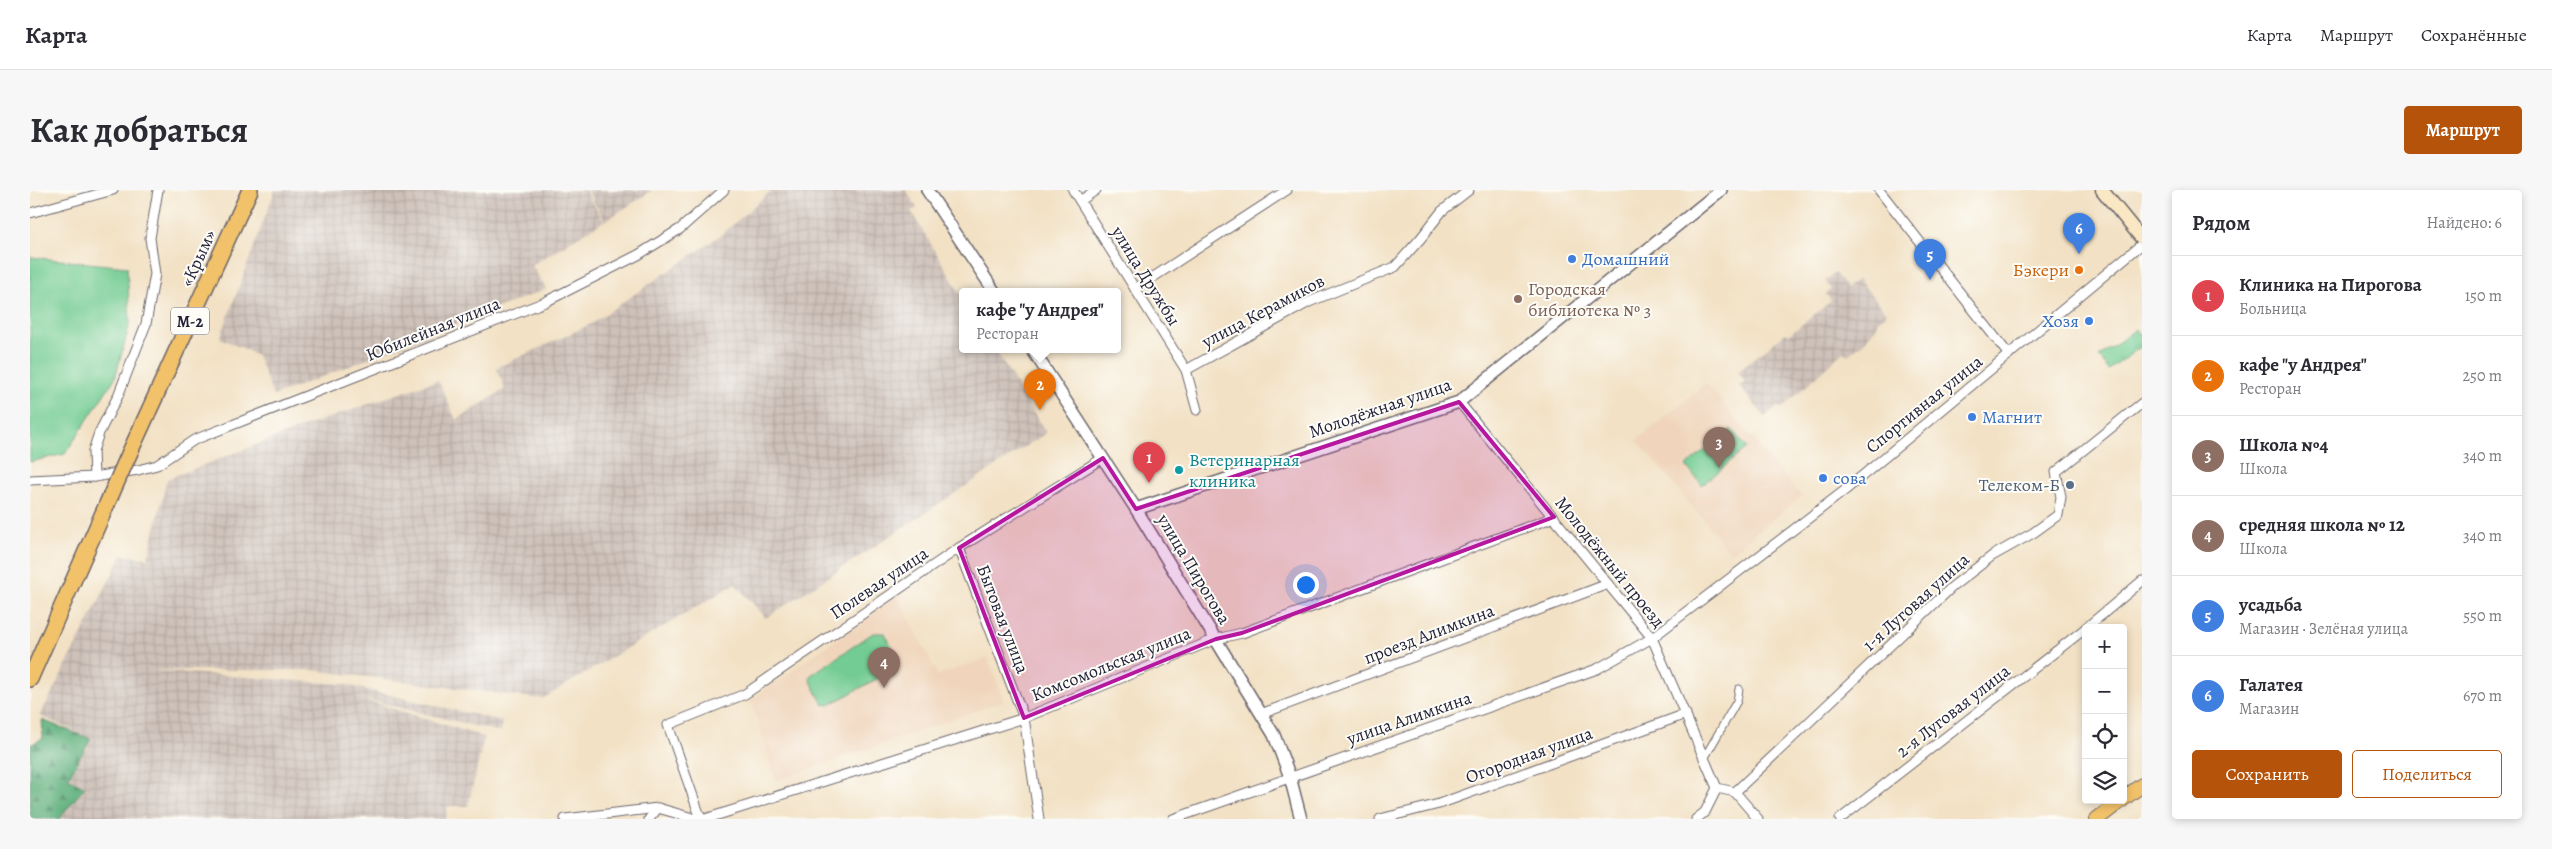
<!DOCTYPE html>
<html lang="ru">
<head>
<meta charset="utf-8">
<style>
  :root { --surface:#fff; --page:#f7f7f7; --text:#2b2b33; --muted:#7c7c81; --line:#e1e1e2; --accent:#b45309 }
  body { margin:0; font-family:Alegreya,serif; background:var(--page); color:var(--text) }
  .controls { position:absolute; right:15px; bottom:15px; display:grid; overflow:hidden; border-radius:5px; box-shadow:0 2px 8px #0003 }
  .controls button { width:45px; height:45px; display:grid; place-items:center; padding:0; border:0; border-bottom:1px solid var(--line); background:var(--surface); color:var(--text); font:25px sans-serif }
  .you { position:absolute; left:1275px; top:394px; width:18px; height:18px; margin:-12px; border:4px solid #fff; border-radius:50%; background:#1a73e8; box-shadow:0 0 0 8px #1a73e833 }
  .badge { display:grid; place-items:center; width:32px; height:32px; border-radius:50%; background:var(--accent); color:#fff; font-size:16px; font-weight:700 }
  .pin { position:absolute; translate:-50% -41px; filter:drop-shadow(0 1px 2px #0008) }
  .pin::after { content:''; position:absolute; top:26px; width:18px; height:15px; background:inherit; clip-path:polygon(0 0,100% 0,50% 100%) }
  .popup { position:absolute; left:929px; top:98px; width:162px; height:65px; box-sizing:border-box; display:grid; place-content:center; border-radius:5px; background:var(--surface); filter:drop-shadow(0 1px 4px #0005); font-size:16px; white-space:nowrap; color:var(--muted) }
  .popup b { font-size:19px; color:var(--text) }
  .popup::after { content:''; position:absolute; left:50%; top:100%; margin-left:-10px; border:10px solid transparent; border-top-color:var(--surface) }
  .list { margin:0; padding:0; list-style:none }
  h2 { display:flex; justify-content:space-between; align-items:center; height:65px; margin:0; padding:0 20px; font-size:21px }
  h2 small { font-size:16px; font-weight:400; color:var(--muted) }
  .list li { display:grid; grid-template-columns:32px 1fr auto; gap:15px; align-items:center; box-sizing:border-box; height:80px; padding:0 20px; border-top:1px solid var(--line) }
  .list b { display:block; font-size:19px; white-space:nowrap }
  .list p { margin:0; font-size:16px; white-space:nowrap; color:var(--muted) }
  .list em { font-size:16px; font-style:normal; color:var(--muted) }
  .actions { display:flex; gap:10px; padding:15px 20px }
  .actions a { flex:1; padding:11px 0; border:1px solid var(--accent); border-radius:5px; text-align:center; font-size:18px; color:var(--accent) }
  .actions .main { background:var(--accent); color:#fff }
  .icon { flex:none; width:28px; height:28px; fill:none; stroke:currentColor; stroke-width:2; stroke-linecap:round; stroke-linejoin:round }
  .map { position:relative; flex:none; width:2112px; height:629px; overflow:hidden; border-radius:5px }
  header { display:flex; align-items:center; gap:30px; box-sizing:border-box; height:70px; padding:0 25px; background:var(--surface); border-bottom:1px solid var(--line) }
  header strong { font-size:24px }
  nav { display:flex; gap:28px; margin-inline-start:auto; font-size:18px }
  .intro { display:flex; align-items:center; justify-content:space-between; box-sizing:border-box; height:120px; padding:0 30px }
  h1 { margin:0; font-size:35px }
  .button { padding:12px 22px; border-radius:5px; background:var(--accent); color:#fff; font-size:18px; font-weight:700 }
  main { display:flex; gap:30px; padding:0 30px }
  aside { flex:1; background:var(--surface); border-radius:5px; box-shadow:0 2px 8px #0003 }
  .map>svg:first-child { display:block }
  .built { fill:#f0d5bc }
  .industrial { fill:url(#industrial-grid) }
  .green { fill:#73cc93; stroke:#4a7767 }
  .forest { fill:url(#forest-firs); stroke:#40695c }
  .park { fill:url(#park-tufts); stroke:#4a7767 }
  .lines { fill:none; stroke-linecap:round; stroke-linejoin:round }
  .pedestrian-casing { stroke:#6b656b; stroke-width:9 }
  .minor-casing { stroke:#6b656b; stroke-width:11 }
  .tertiary-casing { stroke:#6b656b; stroke-width:14 }
  .secondary-casing { stroke:#6b656b; stroke-width:15 }
  .primary-casing { stroke:#6b656b; stroke-width:16 }
  .trunk-casing { stroke:#6b656b; stroke-width:18 }
  .pedestrian { stroke:#fff; stroke-width:7 }
  .minor { stroke:#fff; stroke-width:9 }
  .tertiary { stroke:#fff; stroke-width:11 }
  .secondary { stroke:#fae7c3; stroke-width:12 }
  .primary { stroke:#f2c26a; stroke-width:14 }
  .trunk { stroke:#f2c26a; stroke-width:15 }
  .trunk-bridge-casing { stroke:#6b656b; stroke-width:18; stroke-linecap:butt }
  .trunk-bridge { stroke:#f2c26a; stroke-width:15 }
  .marked { fill:#b5179e; fill-opacity:0.2; stroke:#b5179e; stroke-width:4; stroke-linejoin:round }
  .shop-dot { fill:#3f7fe0; stroke:#fdfcf7; stroke-width:2 }
  .food-dot { fill:#e8710a; stroke:#fdfcf7; stroke-width:2 }
  .education-dot { fill:#8d6e63; stroke:#fdfcf7; stroke-width:2 }
  .culture-dot { fill:#0f9aa8; stroke:#fdfcf7; stroke-width:2 }
  .service-dot { fill:#5c6f8a; stroke:#fdfcf7; stroke-width:2 }
  .labels { text-anchor:middle; stroke-width:4; stroke-linejoin:round; paint-order:stroke }
  .shield { fill:#fdfcf7; stroke:#646373; stroke-width:1 }
  .shield-label { font-size:16px; font-weight:bold; fill:#22223b }
  .street-label { font-size:18px; fill:#22223b; stroke:#fdfcf7 }
  .shop-label { font-size:18px; fill:#366cbe; stroke:#fdfcf7; text-anchor:start }
  .food-label { font-size:18px; fill:#c56008; stroke:#fdfcf7; text-anchor:end }
  .education-label { font-size:18px; fill:#785e54; stroke:#fdfcf7; text-anchor:start }
  .culture-label { font-size:18px; fill:#0d838f; stroke:#fdfcf7; text-anchor:start }
  .service-label { font-size:18px; fill:#4e5e75; stroke:#fdfcf7; text-anchor:end }
</style>
</head>
<body>
<header>
<strong>Карта</strong>
<nav><a>Карта</a><a>Маршрут</a><a>Сохранённые</a></nav>
</header>
<div class="intro"><h1>Как добраться</h1><a class="button">Маршрут</a></div>
<main>
<div class="map">
<svg width="2112" height="629" viewBox="0 0 2112 629">
  <defs>
    <pattern id="industrial-grid" width="8" height="8" patternUnits="userSpaceOnUse" patternTransform="scale(1.25)"><rect width="8" height="8" fill="#cec1b9"/><path d="M0 4h8M4 0v8" fill="none" stroke="#b1a6a0"/></pattern>
    <pattern id="forest-firs" width="22" height="20" patternUnits="userSpaceOnUse" patternTransform="scale(1.25)"><rect width="22" height="20" fill="#5eb07d"/><path d="M5 1l3.5 6h-7zM16 11l3.5 6h-7z" fill="#4d8f68"/></pattern>
    <pattern id="park-tufts" width="24" height="20" patternUnits="userSpaceOnUse" patternTransform="scale(1.25)"><rect width="24" height="20" fill="#73cc93"/><path d="M3 7l-1-3M5 7V3M7 7l1-3M15 17l-1-3M17 17v-4M19 17l1-3" fill="none" stroke="#63af80"/></pattern>
  </defs>
  <rect width="100%" height="100%" fill="#fdfcf7"/>
  <filter id="ink" filterUnits="userSpaceOnUse"><feTurbulence type="fractalNoise" baseFrequency=".02" numOctaves="2"/><feDisplacementMap in="SourceGraphic" scale="10" xChannelSelector="R" yChannelSelector="G"/><feConvolveMatrix kernelMatrix="1 2 1 2 8 2 1 2 1" color-interpolation-filters="sRGB"/></filter>
  <filter id="wash" filterUnits="userSpaceOnUse"><feTurbulence type="fractalNoise" baseFrequency=".0096" numOctaves="4" result="noise"/><feDisplacementMap in="SourceGraphic" scale="20" xChannelSelector="R" yChannelSelector="G"/><feGaussianBlur stdDeviation="1.12" result="paint"/><feColorMatrix in="noise" values="0 0 0 0 0 0 0 0 0 0 0 0 0 0 0 0 0 1.4 0 .05"/><feComposite in="paint" operator="in"/></filter>
  <g filter="url(#wash)">
    <rect width="100%" height="100%" fill="#f2e1c4"/>
    <!-- built -->
    <g class="built">
      <polygon points="1676,193 1771,306 1701,363 1607,250"/>
      <polygon points="867,406 908,485 958,468 974,511 746,591 721,510"/>
    </g>
    <!-- industrial -->
    <g class="industrial">
      <polygon points="245,0 555,0 574,31 502,75 516,99 243,206 227,165 190,148"/>
      <polygon points="557,0 623,0 575,31"/>
      <polygon points="742,0 876,0 887,18 881,21 932,106 932,159 965,159 1016,243 736,428 705,394 512,509 282,480 118,480 312,494 472,531 470,542 326,507 454,547 438,616 418,616 415,629 30,629 56,597 39,588 62,549 10,526 92,365 118,368 137,289 278,235 408,190 426,230 475,199 466,178 561,134 691,45"/>
      <polygon points="1805,83 1817,98 1828,89 1857,123 1848,130 1846,138 1833,153 1818,165 1813,162 1752,218 1747,217 1735,227 1709,196 1715,191 1708,181 1756,143 1759,145 1801,111 1796,104 1801,99 1795,91"/>
    </g>
    <!-- green -->
    <g class="green">
      <polygon points="0,67 97,77 100,133 85,188 35,264 0,272"/>
      <polygon points="1701,239 1717,258 1672,295 1656,276"/>
      <polygon points="843,443 855,443 868,470 867,478 799,515 793,514 780,490 781,485"/>
    </g>
    <!-- forest -->
    <polygon class="forest" points="12,530 61,549 38,588 55,597 29,629 0,629 0,555 13,548"/>
    <!-- park -->
    <polygon class="park" points="2106,139 2112,147 2112,156 2079,180 2069,167"/>
  </g>
  <g filter="url(#ink)">
    <g class="lines">
      <!-- pedestrian casing -->
      <g class="pedestrian-casing">
        <polyline id="pedestrian" points="1675,567 1707,511 1709,499"/>
      </g>
      <!-- minor casing -->
      <g class="minor-casing">
        <g id="minor">
          <polyline points="1043,0 1156,180 1167,220"/>
          <polyline points="1849,0 1979,165"/>
          <polyline points="1050,11 1066,0"/>
          <polyline points="0,23 83,0"/>
          <polyline points="1105,99 1257,0"/>
          <polyline points="1156,180 1279,112 1365,77 1391,48 1412,21 1439,0"/>
          <polyline points="1429,212 1622,448 1687,598"/>
          <polyline points="64,287 63,261 69,243 88,206 116,134 125,84 120,48 128,0"/>
          <polyline points="0,290 64,287 108,280 127,275 164,250 515,112 608,65 650,39 694,0"/>
          <polyline points="929,358 994,528 1009,629"/>
          <polyline points="2056,438 2112,391"/>
          <polyline points="1231,524 1578,394"/>
          <polyline points="1705,602 1728,629"/>
          <polyline points="535,629 628,618 666,629"/>
          <polyline points="619,629 628,618"/>
          <polyline points="671,629 638,535 715,504 929,358 1073,268"/>
          <polyline points="675,629 994,528 1186,449 1212,443 1524,327"/>
          <polyline points="1143,629 1567,479 1622,448 1814,301 2112,54"/>
          <polyline points="1350,629 1409,614 1656,524"/>
          <polyline points="1666,629 1675,622 1687,598 1705,602 1922,397 1962,366 2003,343 2028,325 2031,307 2026,282 2112,213"/>
          <polyline points="1810,629 2056,438"/>
        </g>
      </g>
      <!-- tertiary casing -->
      <g class="tertiary-casing">
        <g id="tertiary">
          <polyline points="897,0 964,101"/>
          <polyline points="1002,159 1106,319 1244,545 1260,587 1271,629"/>
          <polyline points="1106,319 1429,212 1691,0"/>
        </g>
      </g>
      <!-- secondary casing -->
      <g class="secondary-casing">
        <polyline id="secondary" points="2072,0 2112,49"/>
      </g>
      <!-- primary casing -->
      <g class="primary-casing">
        <g id="primary">
          <polyline points="2093,609 2112,595"/>
          <polyline points="2067,629 2092,610"/>
        </g>
      </g>
      <!-- trunk casing -->
      <g class="trunk-casing">
        <g id="trunk">
          <polyline points="100,262 220,0"/>
          <polyline points="0,489 77,314"/>
        </g>
      </g>
      <!-- pedestrian -->
      <use href="#pedestrian" class="pedestrian"/>
      <!-- minor -->
      <use href="#minor" class="minor"/>
      <!-- tertiary -->
      <use href="#tertiary" class="tertiary"/>
      <!-- secondary -->
      <use href="#secondary" class="secondary"/>
      <!-- primary -->
      <use href="#primary" class="primary"/>
      <!-- trunk -->
      <use href="#trunk" class="trunk"/>
      <!-- trunk-bridge casing -->
      <g class="trunk-bridge-casing">
        <polyline id="trunk-bridge" points="77,314 100,262"/>
      </g>
      <!-- trunk-bridge -->
      <use href="#trunk-bridge" class="trunk-bridge"/>
    </g>
  </g>
  <!-- marked area -->
  <path class="marked" d="M1429,212L1524,327L1212,443L1186,449L994,528L929,358L1073,268L1106,319Z"/>
  <!-- markers -->
  <g class="shop-dot">
    <circle cx="1542" cy="69" r="5"/>
    <circle cx="2059" cy="131" r="5"/>
    <circle cx="1942" cy="227" r="5"/>
    <circle cx="1793" cy="288" r="5"/>
  </g>
  <circle class="food-dot" cx="2049" cy="80" r="5"/>
  <circle class="education-dot" cx="1488" cy="109" r="5"/>
  <circle class="culture-dot" cx="1149" cy="280" r="5"/>
  <circle class="service-dot" cx="2040" cy="295" r="5"/>
  <g class="labels">
    <!-- shield labels -->
    <rect class="shield" x="141" y="117.5" width="38" height="27" rx="4"/>
    <g class="shield-label">
      <text x="160" y="137">М-2</text>
    </g>
    <!-- street labels -->
    <g class="street-label">
      <text transform="translate(168 68) rotate(-65)" y="6">«Крым»</text>
      <text transform="translate(1116 86) rotate(58)" y="6">улица Дружбы</text>
      <text transform="translate(1233 121) rotate(-28)" y="6">улица Керамиков</text>
      <text transform="translate(403 139) rotate(-22)" y="6">Юбилейная улица</text>
      <text transform="translate(1894 214) rotate(-39)" y="6">Спортивная улица</text>
      <text transform="translate(1350 218) rotate(-19)" y="6">Молодёжная улица</text>
      <text transform="translate(1580 372) rotate(51)" y="6">Молодёжный проезд</text>
      <text transform="translate(1164 379) rotate(59)" y="6">улица Пирогова</text>
      <text transform="translate(849 393) rotate(-34)" y="6">Полевая улица</text>
      <text transform="translate(1886 412) rotate(-42)" y="6">1-я Луговая улица</text>
      <text transform="translate(973 429) rotate(69)" y="6">Бытовая улица</text>
      <text transform="translate(1399 444) rotate(-21)" y="6">проезд Алимкина</text>
      <text transform="translate(1081 474) rotate(-22)" y="6">Комсомольская улица</text>
      <text transform="translate(1923 521) rotate(-38)" y="6">2-я Луговая улица</text>
      <text transform="translate(1379 528) rotate(-19)" y="6">улица Алимкина</text>
      <text transform="translate(1499 565) rotate(-20)" y="6">Огородная улица</text>
    </g>
    <!-- shop labels -->
    <g class="shop-label">
      <text x="1552" y="75">Домашний</text>
      <text x="2049" y="137" text-anchor="end">Хозя</text>
      <text x="1952" y="233">Магнит</text>
      <text x="1803" y="294">сова</text>
    </g>
    <!-- food labels -->
    <g class="food-label">
      <text x="2039" y="86">Бэкери</text>
    </g>
    <!-- education labels -->
    <g class="education-label">
      <text x="1498" y="105">Городская<tspan x="1498" dy="21">библиотека № 3</tspan></text>
    </g>
    <!-- culture labels -->
    <g class="culture-label">
      <text x="1159" y="276">Ветеринарная<tspan x="1159" dy="21">клиника</tspan></text>
    </g>
    <!-- service labels -->
    <g class="service-label">
      <text x="2030" y="301">Телеком-Б</text>
    </g>
  </g>
</svg>
<div class="controls">
<button>+</button>
<button>−</button>
<button><svg class="icon" aria-label="locate" viewBox="0 0 24 24"><circle cx="12" cy="12" r="6"/><path d="M12 2v4M12 18v4M2 12h4M18 12h4"/></svg></button>
<button><svg class="icon" aria-label="layers" viewBox="0 0 24 24"><path d="M12 4l9 5-9 5-9-5zM3 14l9 5 9-5"/></svg></button>
</div>
<div class="you"></div>
<div class="pin badge" style="left:1119px;top:293px;background:#e0444e">1</div>
<div class="pin badge" style="left:1010px;top:220px;background:#e8710a">2</div>
<div class="popup"><b>кафе &quot;у Андрея&quot;</b>Ресторан</div>
<div class="pin badge" style="left:1689px;top:278px;background:#8d6e63">3</div>
<div class="pin badge" style="left:854px;top:498px;background:#8d6e63">4</div>
<div class="pin badge" style="left:1900px;top:90px;background:#3f7fe0">5</div>
<div class="pin badge" style="left:2049px;top:64px;background:#3f7fe0">6</div>
</div>
<aside>
<h2>Рядом<small>Найдено: 6</small></h2>
<ul class="list">
<li><span class="badge" style="background:#e0444e">1</span><div><b>Клиника на Пирогова</b><p>Больница</p></div><em>150 m</em></li>
<li><span class="badge" style="background:#e8710a">2</span><div><b>кафе &quot;у Андрея&quot;</b><p>Ресторан</p></div><em>250 m</em></li>
<li><span class="badge" style="background:#8d6e63">3</span><div><b>Школа №4</b><p>Школа</p></div><em>340 m</em></li>
<li><span class="badge" style="background:#8d6e63">4</span><div><b>средняя школа № 12</b><p>Школа</p></div><em>340 m</em></li>
<li><span class="badge" style="background:#3f7fe0">5</span><div><b>усадьба</b><p>Магазин · Зелёная улица</p></div><em>550 m</em></li>
<li><span class="badge" style="background:#3f7fe0">6</span><div><b>Галатея</b><p>Магазин</p></div><em>670 m</em></li>
</ul>
<div class="actions"><a class="main">Сохранить</a><a>Поделиться</a></div>
</aside>
</main>
</body>
</html>
